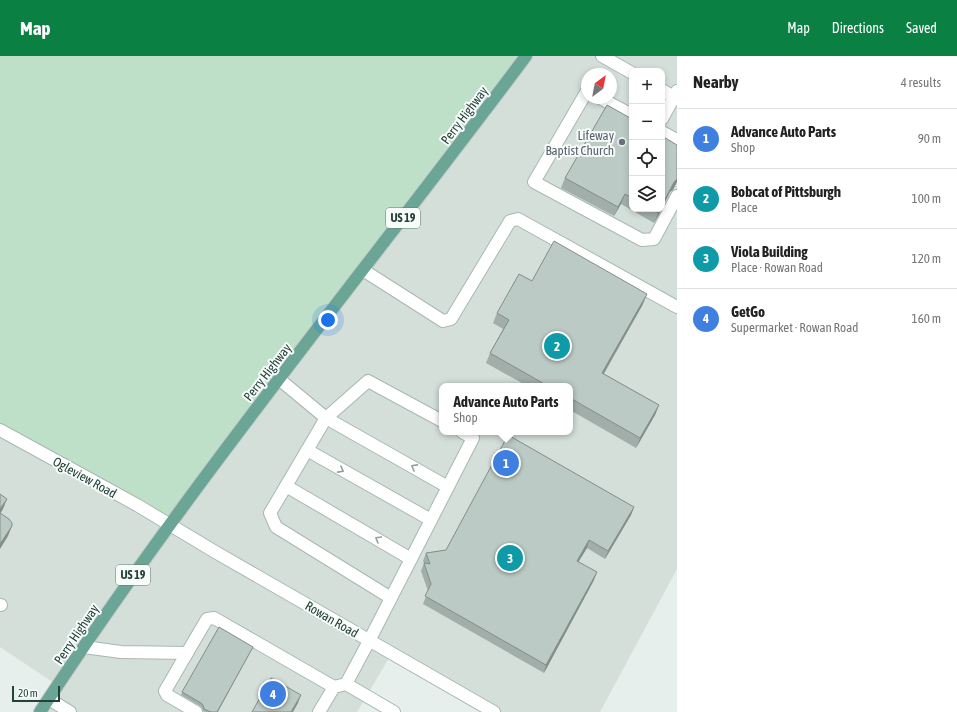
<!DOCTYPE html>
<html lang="en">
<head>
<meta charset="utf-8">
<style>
  :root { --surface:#fff; --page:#f6f6f6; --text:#222; --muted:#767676; --line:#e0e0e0; --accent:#0b8043 }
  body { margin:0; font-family:"Asap Condensed",sans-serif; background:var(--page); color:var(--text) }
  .controls { position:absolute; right:12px; top:12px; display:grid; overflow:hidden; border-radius:8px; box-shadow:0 2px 6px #0003 }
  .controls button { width:36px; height:36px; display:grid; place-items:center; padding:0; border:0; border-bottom:1px solid var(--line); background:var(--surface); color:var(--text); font:20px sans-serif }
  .compass { position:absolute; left:581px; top:12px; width:36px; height:36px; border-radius:50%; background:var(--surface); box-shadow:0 2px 6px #0003; rotate:32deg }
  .scale { position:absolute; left:12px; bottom:10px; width:48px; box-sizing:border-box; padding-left:4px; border:2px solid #24423a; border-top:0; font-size:11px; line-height:14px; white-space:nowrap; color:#24423a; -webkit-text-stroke:3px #f7fbf9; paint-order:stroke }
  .you { position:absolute; left:328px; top:264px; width:14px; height:14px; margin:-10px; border:3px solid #fff; border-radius:50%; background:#1a73e8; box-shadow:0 0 0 6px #1a73e833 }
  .badge { display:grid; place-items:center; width:26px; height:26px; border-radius:50%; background:var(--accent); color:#fff; font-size:13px; font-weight:700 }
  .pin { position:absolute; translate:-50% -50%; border:2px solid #fff; box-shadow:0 1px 4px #0006 }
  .popup { position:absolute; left:439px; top:327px; width:134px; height:52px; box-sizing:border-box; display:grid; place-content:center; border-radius:8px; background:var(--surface); filter:drop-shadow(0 1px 3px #0005); font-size:13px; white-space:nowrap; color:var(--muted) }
  .popup b { font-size:15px; color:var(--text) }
  .popup::after { content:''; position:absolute; left:50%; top:100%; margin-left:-8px; border:8px solid transparent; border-top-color:var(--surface) }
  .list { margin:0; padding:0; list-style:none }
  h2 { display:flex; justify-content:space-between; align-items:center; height:52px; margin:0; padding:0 16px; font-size:17px }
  h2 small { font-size:13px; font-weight:400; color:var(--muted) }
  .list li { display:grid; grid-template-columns:26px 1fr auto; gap:12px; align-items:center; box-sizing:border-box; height:60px; padding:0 16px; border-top:1px solid var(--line) }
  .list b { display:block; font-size:15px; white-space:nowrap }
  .list p { margin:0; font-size:13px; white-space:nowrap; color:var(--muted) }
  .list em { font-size:13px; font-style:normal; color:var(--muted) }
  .icon { flex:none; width:22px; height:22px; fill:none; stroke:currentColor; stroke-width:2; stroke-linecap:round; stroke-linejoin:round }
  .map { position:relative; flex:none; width:677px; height:656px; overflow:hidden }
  header { display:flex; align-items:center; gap:24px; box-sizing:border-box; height:56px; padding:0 20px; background:var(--accent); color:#fff }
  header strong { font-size:19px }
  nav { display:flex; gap:22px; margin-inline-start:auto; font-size:14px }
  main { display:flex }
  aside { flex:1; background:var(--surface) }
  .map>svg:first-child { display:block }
  .built { fill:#d4dfda; fill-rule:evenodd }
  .green { fill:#bfe0c8 }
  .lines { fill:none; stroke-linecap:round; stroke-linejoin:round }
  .minor-casing { stroke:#a8b8b2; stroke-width:14 }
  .major-casing { stroke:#c2cac8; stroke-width:14 }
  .minor { stroke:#fff; stroke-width:12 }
  .major { stroke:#6aa596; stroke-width:12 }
  .wall { fill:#a1aea9 }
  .shaded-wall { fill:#838d89 }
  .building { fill:#bbcac4; stroke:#838d89 }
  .oneway { stroke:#92a09c }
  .worship-dot { fill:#6b7280; stroke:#f7fbf9; stroke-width:1.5 }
  .labels { text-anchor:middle; stroke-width:4; stroke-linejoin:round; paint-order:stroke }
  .shield { fill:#f7fbf9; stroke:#637a73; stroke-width:1 }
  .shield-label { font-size:12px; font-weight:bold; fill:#24423a }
  .street-label { font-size:13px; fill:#24423a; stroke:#f7fbf9 }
  .worship-label { font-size:13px; fill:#5b616d; stroke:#f7fbf9; text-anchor:end }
</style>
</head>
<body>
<header>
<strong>Map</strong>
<nav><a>Map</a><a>Directions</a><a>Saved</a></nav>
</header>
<main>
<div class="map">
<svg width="677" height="656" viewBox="0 0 677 656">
  <rect width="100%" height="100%" fill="#e6efeb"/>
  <!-- built -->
  <path class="built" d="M526,0H677V513L600,656H494L392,597L357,656H40L57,629L0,591V374ZM632,15H662V153H632ZM587,18H611V42H587ZM442,330H570V376H442Z"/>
  <!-- green -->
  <polygon class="green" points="0,0 526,0 169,469 0,374"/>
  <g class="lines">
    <!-- minor casing -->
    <g class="minor-casing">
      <g id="minor">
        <polyline points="602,0 632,17"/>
        <polyline points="662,34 677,43"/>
        <polyline points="587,35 534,126 642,184 654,183 677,140"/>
        <polyline points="600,42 632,59"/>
        <polyline points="662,63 677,35"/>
        <polyline points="662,76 677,84"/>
        <polyline points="363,214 443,265 451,263 510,165 518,163 677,251"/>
        <polyline points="279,323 326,362 368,325 442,365"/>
        <polyline points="0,374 137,449 217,497 494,656"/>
        <polyline points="307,394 431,464"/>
        <polyline points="286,430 411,503"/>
        <polyline points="391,542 276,471 270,457 326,362 448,431"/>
        <polyline points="0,549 1,549"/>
        <polyline points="84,591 121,596 187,597 207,563 214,562 334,631"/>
        <polyline points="187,597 165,635 167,639 196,656"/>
        <polyline points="346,628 394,656"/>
        <polyline points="49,643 70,656"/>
        <polyline points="319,656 334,631 346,628 369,585 473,382 462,376"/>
      </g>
    </g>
    <!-- major casing -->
    <g class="major-casing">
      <path id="major" d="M40,656C189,428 363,218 526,0"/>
    </g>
    <!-- minor -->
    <use href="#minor" class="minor"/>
    <!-- major -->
    <use href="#major" class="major"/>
  </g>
  <!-- wall -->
  <g class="wall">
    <polygon points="632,63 632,153 662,153 654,167 621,148 614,160 561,132 565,122"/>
    <polygon points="532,225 643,248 604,318 659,349 655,359 636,392 570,354 570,330 527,330 486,307 490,297 503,273 493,267 497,257"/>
    <polygon points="634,451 631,459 605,503 587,492 578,506 594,524 544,617 423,548 428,535 421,515 424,507 423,505 426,497 446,494"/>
    <polygon points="253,591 218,656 205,656 203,655 202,652 200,650 181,639 182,636"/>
  </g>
  <!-- shaded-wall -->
  <g class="shaded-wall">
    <polygon points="677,123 677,126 673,134 670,136 662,152 662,149 674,126"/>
    <polygon points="625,138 621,148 614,160 618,151"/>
    <polygon points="660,153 662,153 654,167 658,157"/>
    <polygon points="647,238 643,248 598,327 602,317"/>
    <polygon points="659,349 655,359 636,392 640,382"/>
    <polygon points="7,443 3,453 0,458 0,453"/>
    <polygon points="634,451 631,459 605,503 608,495"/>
    <polygon points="12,470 8,480 0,493 0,488"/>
    <polygon points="589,484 587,492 574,513 577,505"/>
    <polygon points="597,516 594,524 544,617 546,609"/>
    <polygon points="301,639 298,647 293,656 291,656"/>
  </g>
  <!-- building -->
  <g class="building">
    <polygon points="607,49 632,63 632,142 625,138 618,151 565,122"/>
    <polygon points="662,80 677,89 677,123 674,126 662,149"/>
    <polygon points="651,153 660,153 658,157"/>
    <polygon points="554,185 647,238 602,317 659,349 640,382 570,342 570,330 548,330 490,297 509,264 497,257 519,218 532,225"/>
    <polygon points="508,379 634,451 608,495 589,484 577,505 597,516 546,609 425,540 431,528 424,507 430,508 426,497 446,494"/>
    <polygon points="0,438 7,443 0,453"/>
    <polygon points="0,457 9,463 12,467 12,470 0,488"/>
    <polygon points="219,571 253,591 217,656 211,656 204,653 203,649 201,647 182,636"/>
    <polygon points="271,622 301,639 291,656 252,656"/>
  </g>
  <!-- one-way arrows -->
  <defs><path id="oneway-chevron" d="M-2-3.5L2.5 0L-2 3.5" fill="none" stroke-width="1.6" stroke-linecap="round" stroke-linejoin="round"/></defs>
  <g class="oneway">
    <use href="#oneway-chevron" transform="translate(414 411) rotate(-151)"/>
    <use href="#oneway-chevron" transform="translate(341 414) rotate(29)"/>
    <use href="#oneway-chevron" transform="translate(378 483) rotate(-150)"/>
  </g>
  <!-- markers -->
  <circle class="worship-dot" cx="622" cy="86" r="4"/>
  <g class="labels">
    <!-- shield labels -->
    <g class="shield">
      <rect x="386" y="152" width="34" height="20" rx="3"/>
      <rect x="116" y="509" width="34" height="20" rx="3"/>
    </g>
    <g class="shield-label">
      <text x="403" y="166">US 19</text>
      <text x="133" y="523">US 19</text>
    </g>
    <!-- street labels -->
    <g class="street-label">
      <text transform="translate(464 59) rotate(-53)" y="5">Perry Highway</text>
      <text transform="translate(267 316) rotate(-52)" y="5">Perry Highway</text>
      <text transform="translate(85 421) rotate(29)" y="5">Ogleview Road</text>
      <text transform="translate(332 563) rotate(30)" y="5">Rowan Road</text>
      <text transform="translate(76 578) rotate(-56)" y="5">Perry Highway</text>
    </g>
    <!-- worship labels -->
    <g class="worship-label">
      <text x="614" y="84">Lifeway<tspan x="614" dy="15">Baptist Church</tspan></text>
    </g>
  </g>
</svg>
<div class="controls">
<button>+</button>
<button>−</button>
<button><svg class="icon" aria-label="locate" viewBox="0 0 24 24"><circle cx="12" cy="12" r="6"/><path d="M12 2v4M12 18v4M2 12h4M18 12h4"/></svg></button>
<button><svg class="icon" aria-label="layers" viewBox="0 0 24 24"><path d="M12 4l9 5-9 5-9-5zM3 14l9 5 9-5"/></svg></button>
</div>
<svg class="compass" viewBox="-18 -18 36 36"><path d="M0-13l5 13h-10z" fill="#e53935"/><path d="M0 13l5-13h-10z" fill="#767676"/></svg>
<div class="scale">20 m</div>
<div class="you"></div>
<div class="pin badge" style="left:506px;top:407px;background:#3f7fe0">1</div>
<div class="popup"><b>Advance Auto Parts</b>Shop</div>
<div class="pin badge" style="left:557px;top:290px;background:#0f9aa8">2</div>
<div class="pin badge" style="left:510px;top:502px;background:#0f9aa8">3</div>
<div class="pin badge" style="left:273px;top:638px;background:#3f7fe0">4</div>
</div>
<aside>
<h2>Nearby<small>4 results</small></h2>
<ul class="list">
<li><span class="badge" style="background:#3f7fe0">1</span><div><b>Advance Auto Parts</b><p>Shop</p></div><em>90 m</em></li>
<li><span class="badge" style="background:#0f9aa8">2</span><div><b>Bobcat of Pittsburgh</b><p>Place</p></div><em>100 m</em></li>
<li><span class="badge" style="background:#0f9aa8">3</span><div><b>Viola Building</b><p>Place · Rowan Road</p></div><em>120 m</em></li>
<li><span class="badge" style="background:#3f7fe0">4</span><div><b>GetGo</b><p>Supermarket · Rowan Road</p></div><em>160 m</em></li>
</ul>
</aside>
</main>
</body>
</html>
